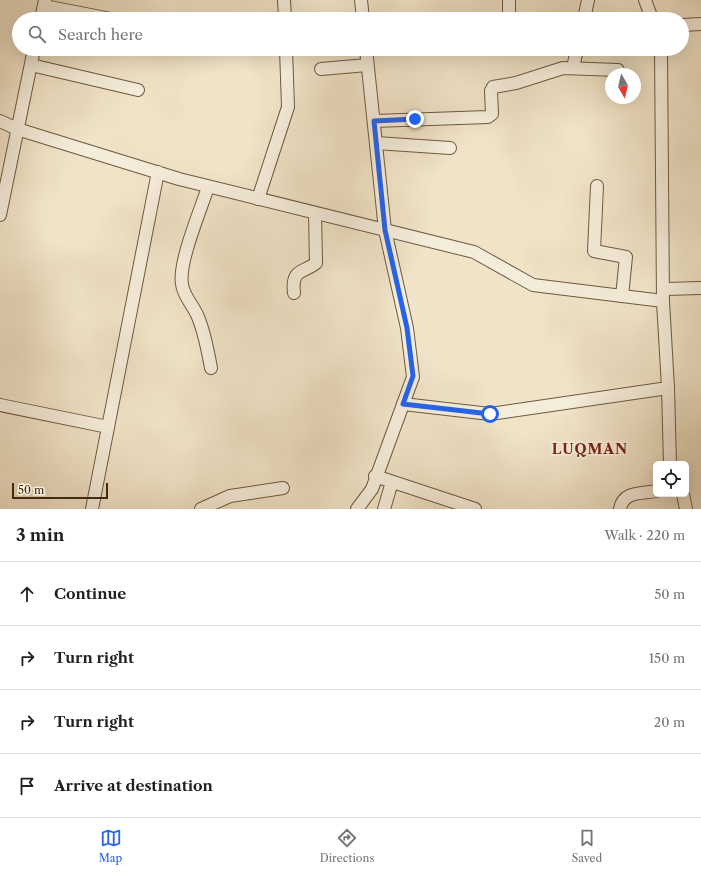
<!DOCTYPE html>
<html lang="en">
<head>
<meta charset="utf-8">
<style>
  :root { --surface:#fff; --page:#f2f2f2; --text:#202124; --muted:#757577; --line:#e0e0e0; --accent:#2563eb }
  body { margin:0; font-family:"Libre Caslon Text",serif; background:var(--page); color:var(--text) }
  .controls { position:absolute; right:12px; bottom:12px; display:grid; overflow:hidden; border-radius:6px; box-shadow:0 4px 16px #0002 }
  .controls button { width:36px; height:36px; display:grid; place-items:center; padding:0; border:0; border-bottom:1px solid var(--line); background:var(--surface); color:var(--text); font:20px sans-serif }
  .compass { position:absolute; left:605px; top:68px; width:36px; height:36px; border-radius:50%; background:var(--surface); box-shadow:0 4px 16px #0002; rotate:172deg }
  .scale { position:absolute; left:12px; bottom:10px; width:96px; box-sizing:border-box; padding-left:4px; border:2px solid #422b10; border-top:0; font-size:11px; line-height:14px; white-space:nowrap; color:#422b10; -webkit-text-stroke:3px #f5eddb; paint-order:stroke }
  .stop { position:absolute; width:12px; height:12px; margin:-9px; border:3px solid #2563eb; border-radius:50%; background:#fff }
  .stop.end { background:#2563eb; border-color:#fff; box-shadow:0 1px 4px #0008 }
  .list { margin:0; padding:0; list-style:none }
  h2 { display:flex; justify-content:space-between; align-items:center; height:52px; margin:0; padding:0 16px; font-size:17px }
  h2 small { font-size:13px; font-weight:400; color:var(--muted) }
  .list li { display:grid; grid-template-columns:26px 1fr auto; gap:12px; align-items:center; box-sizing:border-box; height:64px; padding:0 16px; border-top:1px solid var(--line) }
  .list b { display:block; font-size:15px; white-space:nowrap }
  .list em { font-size:13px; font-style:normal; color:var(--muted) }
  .icon { flex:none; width:22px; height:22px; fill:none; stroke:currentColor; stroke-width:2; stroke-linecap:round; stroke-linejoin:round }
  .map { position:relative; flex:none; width:701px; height:509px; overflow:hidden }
  .search { position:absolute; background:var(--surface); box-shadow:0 4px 16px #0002; left:12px; right:12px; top:12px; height:44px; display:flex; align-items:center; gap:10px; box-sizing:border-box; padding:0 14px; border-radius:22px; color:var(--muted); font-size:15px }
  .sheet { height:308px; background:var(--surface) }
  nav { display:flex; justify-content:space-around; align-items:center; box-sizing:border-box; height:56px; border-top:1px solid var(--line); background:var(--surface); font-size:11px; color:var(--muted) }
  nav a { display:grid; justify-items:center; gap:2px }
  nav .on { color:var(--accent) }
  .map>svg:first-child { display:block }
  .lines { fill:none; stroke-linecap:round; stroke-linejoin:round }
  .minor-casing { stroke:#6e593e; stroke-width:14 }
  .minor { stroke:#f5eddb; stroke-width:12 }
  .route { stroke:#2563eb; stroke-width:5 }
  .labels { text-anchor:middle; stroke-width:4; stroke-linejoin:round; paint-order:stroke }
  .district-label { font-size:14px; font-weight:bold; letter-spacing:1px; fill:#7a1f14; stroke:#f5eddb }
</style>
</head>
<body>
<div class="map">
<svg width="701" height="509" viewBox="0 0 701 509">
  <rect width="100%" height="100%" fill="#f0e3c7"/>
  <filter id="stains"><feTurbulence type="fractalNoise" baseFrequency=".005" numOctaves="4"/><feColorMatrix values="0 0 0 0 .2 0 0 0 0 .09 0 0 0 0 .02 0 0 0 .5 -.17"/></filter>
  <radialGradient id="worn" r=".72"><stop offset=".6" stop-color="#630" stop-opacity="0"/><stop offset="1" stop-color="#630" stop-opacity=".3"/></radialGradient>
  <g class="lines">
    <!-- minor casing -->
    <g class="minor-casing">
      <g id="minor">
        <polyline points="284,0 285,19"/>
        <polyline points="361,0 363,19"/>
        <polyline points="509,0 509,19"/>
        <polyline points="645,0 652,19"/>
        <polyline points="44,6 111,19"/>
        <polyline points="41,19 45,0"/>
        <polyline points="584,19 588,0"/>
        <polyline points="682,25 701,24"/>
        <polyline points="31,65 138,90"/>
        <polyline points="573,68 577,49"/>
        <polyline points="321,69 367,65"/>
        <polyline points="0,121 17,129 179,179 474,252 533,285 663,301 661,49"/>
        <polyline points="374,121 488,117 492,114 491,91 493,87 516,83 563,68 618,70"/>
        <polyline points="376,143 450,148"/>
        <polyline points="597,186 594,251 626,257 622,296"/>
        <path d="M208,187C201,209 178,263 182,284C183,296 194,306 198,317C205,334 208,351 211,368"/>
        <polyline points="258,199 288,107 286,49"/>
        <polyline points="0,215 34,49"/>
        <polyline points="664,289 701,288"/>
        <path d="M294,293C291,268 304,273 316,263L315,213"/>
        <polyline points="668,388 670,464"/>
        <polyline points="403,404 490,414 668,388 663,301"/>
        <polyline points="0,405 108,427"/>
        <polyline points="375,476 475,509"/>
        <polyline points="683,494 686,509"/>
        <polyline points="92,509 158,172"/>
        <polyline points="201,509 230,496 283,488"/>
        <polyline points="357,509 372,489 413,377 407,328 385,230 366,49"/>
        <polyline points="384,509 392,482"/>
        <path d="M620,509C623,491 641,494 656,491"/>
      </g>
    </g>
    <!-- minor -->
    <use href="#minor" class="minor"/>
  </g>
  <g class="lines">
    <!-- route -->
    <polyline class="route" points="415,119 374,121 385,230 407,328 413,376 403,404 490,414"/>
  </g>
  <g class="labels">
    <!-- district labels -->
    <g class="district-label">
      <text x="590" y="454">LUQMAN</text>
    </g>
  </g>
  <rect width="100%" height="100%" filter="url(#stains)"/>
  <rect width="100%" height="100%" fill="url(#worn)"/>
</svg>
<div class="controls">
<button><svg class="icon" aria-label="locate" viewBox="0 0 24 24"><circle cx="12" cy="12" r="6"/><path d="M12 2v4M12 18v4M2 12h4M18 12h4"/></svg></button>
</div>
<svg class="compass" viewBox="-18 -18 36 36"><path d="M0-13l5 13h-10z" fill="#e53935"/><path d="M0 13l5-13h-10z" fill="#757577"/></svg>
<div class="scale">50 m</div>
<div class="stop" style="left:490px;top:414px"></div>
<div class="stop end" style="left:415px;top:119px"></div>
<div class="search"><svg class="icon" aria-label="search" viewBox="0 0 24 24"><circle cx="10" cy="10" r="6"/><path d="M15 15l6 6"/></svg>Search here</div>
</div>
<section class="sheet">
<h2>3 min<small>Walk · 220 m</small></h2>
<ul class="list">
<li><svg class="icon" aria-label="ahead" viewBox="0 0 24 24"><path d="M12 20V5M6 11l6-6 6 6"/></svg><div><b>Continue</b></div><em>50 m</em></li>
<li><svg class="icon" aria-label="right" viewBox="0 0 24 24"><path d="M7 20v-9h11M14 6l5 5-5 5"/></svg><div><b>Turn right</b></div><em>150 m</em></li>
<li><svg class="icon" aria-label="right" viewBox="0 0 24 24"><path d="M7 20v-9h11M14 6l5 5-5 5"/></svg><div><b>Turn right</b></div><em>20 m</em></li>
<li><svg class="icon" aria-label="arrive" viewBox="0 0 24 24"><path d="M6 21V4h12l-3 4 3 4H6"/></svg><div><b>Arrive at destination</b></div></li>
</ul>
</section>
<nav>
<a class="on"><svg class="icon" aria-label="map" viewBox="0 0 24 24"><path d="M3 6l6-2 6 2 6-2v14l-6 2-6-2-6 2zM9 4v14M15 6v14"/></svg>Map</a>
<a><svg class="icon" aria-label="directions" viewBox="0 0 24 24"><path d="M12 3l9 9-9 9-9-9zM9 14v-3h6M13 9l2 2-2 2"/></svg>Directions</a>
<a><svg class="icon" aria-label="saved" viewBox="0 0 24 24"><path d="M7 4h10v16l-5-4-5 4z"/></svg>Saved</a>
</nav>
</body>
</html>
